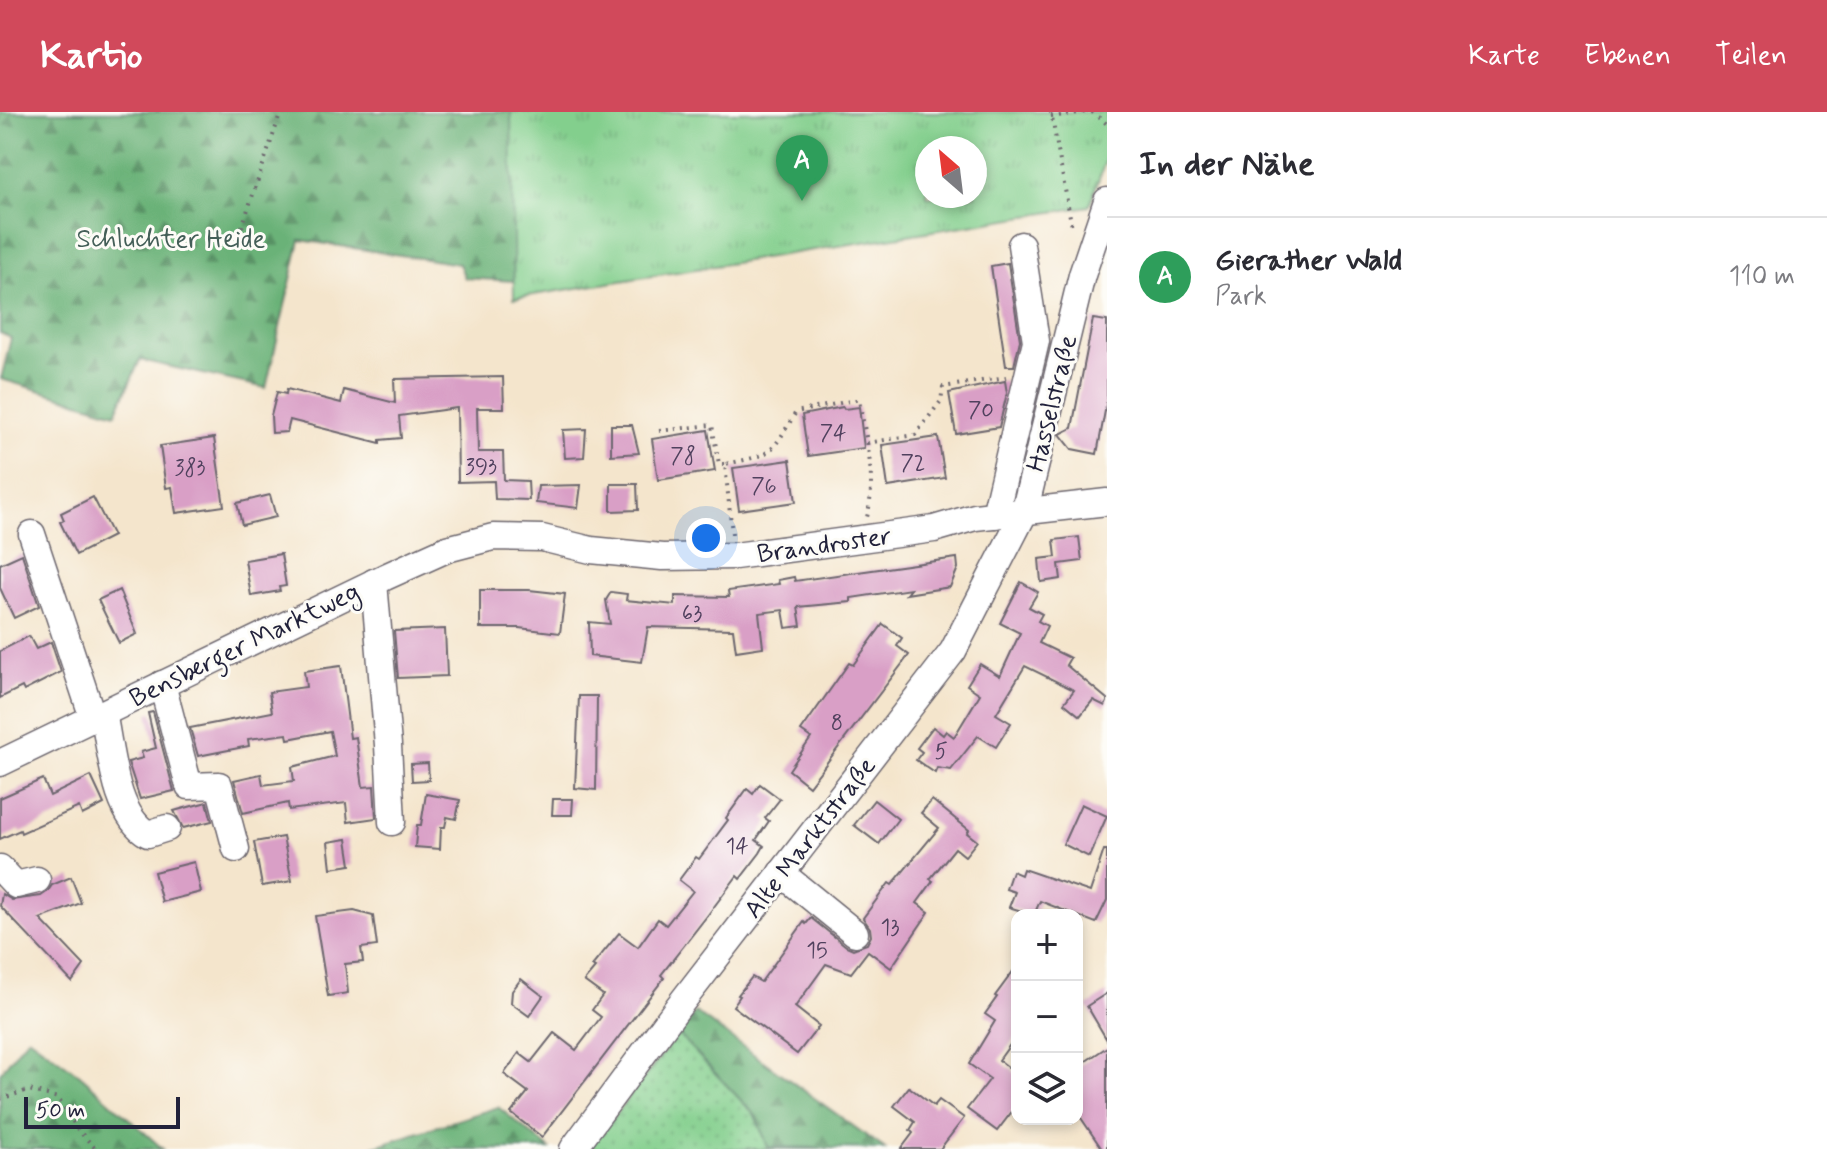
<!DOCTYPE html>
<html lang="de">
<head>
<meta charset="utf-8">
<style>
  :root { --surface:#fff; --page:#f2f2f3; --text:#2b2b33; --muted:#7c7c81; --line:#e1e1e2; --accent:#d1495b }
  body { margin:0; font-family:Mynerve,sans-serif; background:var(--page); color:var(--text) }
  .controls { position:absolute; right:24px; bottom:24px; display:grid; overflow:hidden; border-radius:16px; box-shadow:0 4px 12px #0003 }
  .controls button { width:72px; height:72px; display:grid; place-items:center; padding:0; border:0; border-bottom:2px solid var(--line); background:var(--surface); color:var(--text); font:40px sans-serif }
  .compass { position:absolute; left:915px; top:24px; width:72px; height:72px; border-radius:50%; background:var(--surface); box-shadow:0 4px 12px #0003; rotate:332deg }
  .scale { position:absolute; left:24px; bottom:20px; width:156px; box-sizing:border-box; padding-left:8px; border:4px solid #22223b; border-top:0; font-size:22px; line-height:28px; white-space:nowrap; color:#22223b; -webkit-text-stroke:6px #fdfcf7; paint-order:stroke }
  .you { position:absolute; left:706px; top:426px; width:28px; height:28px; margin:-20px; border:6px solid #fff; border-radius:50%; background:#1a73e8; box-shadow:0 0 0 12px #1a73e833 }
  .badge { display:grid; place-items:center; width:52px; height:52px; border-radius:50%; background:var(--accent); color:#fff; font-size:26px; font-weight:700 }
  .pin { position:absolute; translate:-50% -66px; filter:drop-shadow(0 2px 4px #0008) }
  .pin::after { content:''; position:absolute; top:42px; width:28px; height:24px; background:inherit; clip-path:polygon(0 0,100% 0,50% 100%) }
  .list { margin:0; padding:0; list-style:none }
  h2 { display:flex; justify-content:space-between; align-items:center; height:104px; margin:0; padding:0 32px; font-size:34px }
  h2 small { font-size:26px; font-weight:400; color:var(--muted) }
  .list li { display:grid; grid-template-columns:52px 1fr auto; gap:24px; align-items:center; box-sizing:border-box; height:120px; padding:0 32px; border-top:2px solid var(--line) }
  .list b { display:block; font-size:30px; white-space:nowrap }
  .list p { margin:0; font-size:26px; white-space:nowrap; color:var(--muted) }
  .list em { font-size:26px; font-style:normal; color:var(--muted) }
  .icon { flex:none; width:44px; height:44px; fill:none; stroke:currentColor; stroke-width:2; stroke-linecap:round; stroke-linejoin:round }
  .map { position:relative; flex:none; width:1107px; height:1037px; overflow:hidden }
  header { display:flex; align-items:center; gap:48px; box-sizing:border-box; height:112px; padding:0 40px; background:var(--accent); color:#fff }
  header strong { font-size:38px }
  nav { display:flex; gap:44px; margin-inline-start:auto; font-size:28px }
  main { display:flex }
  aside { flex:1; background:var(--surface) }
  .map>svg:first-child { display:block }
  .grass { fill:url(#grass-dots); stroke:#527864; stroke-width:2 }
  .forest { fill:url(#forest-firs); stroke:#466a5a; stroke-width:2; fill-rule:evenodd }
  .park { fill:url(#park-tufts); stroke:#527864; stroke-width:2; fill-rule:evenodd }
  .building { fill:#d99fc6 }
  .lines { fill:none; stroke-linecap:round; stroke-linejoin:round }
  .minor-casing { stroke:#6c666e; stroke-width:29 }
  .path { stroke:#6c666e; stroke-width:4; stroke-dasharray:2 6; stroke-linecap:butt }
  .minor { stroke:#fff; stroke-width:26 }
  .labels { text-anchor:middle; stroke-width:6; stroke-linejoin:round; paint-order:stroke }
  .number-label { font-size:22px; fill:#50415e }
  .park-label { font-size:26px; fill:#445f58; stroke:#fdfcf7 }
  .street-label { font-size:26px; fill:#22223b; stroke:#fdfcf7 }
</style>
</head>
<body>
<header>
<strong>Kartio</strong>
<nav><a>Karte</a><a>Ebenen</a><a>Teilen</a></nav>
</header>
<main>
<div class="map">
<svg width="1107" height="1037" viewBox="0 0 1107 1037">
  <defs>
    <pattern id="grass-dots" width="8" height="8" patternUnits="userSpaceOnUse" patternTransform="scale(2)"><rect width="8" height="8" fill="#83cf8d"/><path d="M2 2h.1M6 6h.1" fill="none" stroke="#71b17b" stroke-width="1.8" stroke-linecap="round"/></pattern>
    <pattern id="forest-firs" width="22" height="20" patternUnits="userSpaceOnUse" patternTransform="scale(2)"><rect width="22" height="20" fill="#6ab278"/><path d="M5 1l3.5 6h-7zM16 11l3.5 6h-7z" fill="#579064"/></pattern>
    <pattern id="park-tufts" width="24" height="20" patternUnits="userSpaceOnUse" patternTransform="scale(2)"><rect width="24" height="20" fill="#83cf8d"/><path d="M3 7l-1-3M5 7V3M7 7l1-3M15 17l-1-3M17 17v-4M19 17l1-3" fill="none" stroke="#71b17b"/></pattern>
  </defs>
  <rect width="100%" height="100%" fill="#fdfcf7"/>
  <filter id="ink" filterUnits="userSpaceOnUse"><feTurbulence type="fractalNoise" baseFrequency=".0125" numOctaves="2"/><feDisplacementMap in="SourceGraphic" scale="16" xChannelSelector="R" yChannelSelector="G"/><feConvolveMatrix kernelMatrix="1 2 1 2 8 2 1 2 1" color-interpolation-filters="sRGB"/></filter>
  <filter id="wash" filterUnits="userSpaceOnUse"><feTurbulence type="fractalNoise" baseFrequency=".006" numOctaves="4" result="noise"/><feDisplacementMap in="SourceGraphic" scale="32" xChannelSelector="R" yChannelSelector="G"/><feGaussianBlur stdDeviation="1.8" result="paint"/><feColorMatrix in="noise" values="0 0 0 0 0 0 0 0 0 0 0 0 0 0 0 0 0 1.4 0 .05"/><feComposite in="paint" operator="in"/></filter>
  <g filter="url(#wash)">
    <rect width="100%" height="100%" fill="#f4e5cc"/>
    <!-- grass -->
    <polygon class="grass" points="678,922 755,1003 768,1034 821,1037 589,1037"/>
    <!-- forest -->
    <g class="forest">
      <path d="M0,0H1076L1041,97L532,181L513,169L465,166L459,152L300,128L266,276L140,248L116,301L1,267L11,226L0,221ZM927,36H975V84H927Z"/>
      <polygon points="695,900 885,1037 768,1035 755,1003 678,922"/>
      <polygon points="28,925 80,963 163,1037 0,1037 0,961"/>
      <polygon points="498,995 550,1037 366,1037"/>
    </g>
    <!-- park -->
    <path class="park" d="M511,0H1107V44L1089,94L514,186ZM927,36H975V84H927Z"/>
    <g id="blocks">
      <!-- building -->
      <g class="building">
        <polygon points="1008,151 1020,228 1014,254 1006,254 991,154"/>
        <polygon points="1093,207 1107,209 1107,288 1097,342 1072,337 1060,322 1072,316"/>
        <polygon points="503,265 504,296 477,296 478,340 503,340 504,368 528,369 529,388 495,387 494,369 458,370 457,296 399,304 401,326 380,328 380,331 290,308 287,320 272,321 271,304 277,280 286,282 287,277 341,291 344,278 395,291 394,267"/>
        <polygon points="1005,269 1007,281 999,315 956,322 949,281"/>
        <polygon points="843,295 844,297 859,295 864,336 808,344 802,303"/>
        <polygon points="611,313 632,313 639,341 611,343"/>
        <polygon points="586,317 584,345 565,346 563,318"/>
        <polygon points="708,318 715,359 658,368 652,327"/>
        <polygon points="938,325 945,366 888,375 882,333"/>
        <polygon points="214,326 224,394 176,401 172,375 166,376 160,334"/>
        <polygon points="790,348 796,390 739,398 733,356"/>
        <polygon points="611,372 637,372 638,398 611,399"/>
        <polygon points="581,373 578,396 536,391 538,374"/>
        <polygon points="270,383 276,405 242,413 237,391"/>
        <polygon points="93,385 113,424 76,443 60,410 64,408 61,401"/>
        <polygon points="1079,425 1082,449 1059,452 1061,467 1041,470 1039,447 1056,445 1054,428"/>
        <polygon points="22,442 39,494 14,506 0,476 0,452"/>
        <polygon points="281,442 286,474 279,475 280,479 251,484 245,448"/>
        <polygon points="957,446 958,456 950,475 906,482 910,477 851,486 851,490 798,495 801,514 786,516 783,498 759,501 763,535 736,539 733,517 648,515 642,550 590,544 589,510 610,512 606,488 611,480 627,482 626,488 675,493 675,484 729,485 728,479 779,472 778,468 794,465 795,469"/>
        <polygon points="1021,470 1038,480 1029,495 1042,502 1038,509 1047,514 1039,531 1070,546 1066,553 1107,587 1107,590 1105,594 1093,588 1080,604 1064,591 1074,578 1025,554 996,602 1011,611 996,635 978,624 951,658 937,656 935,661 916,648 922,640 917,636 933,615 943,623 946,619 954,625 980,582 967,573 980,552 1000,564 1020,521 1000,511"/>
        <polygon points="119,478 137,522 119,531 98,488"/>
        <polygon points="480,478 529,478 565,482 560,521 519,516 480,516"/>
        <polygon points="883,512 902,526 897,534 909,543 809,674 789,658 811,626 801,619 849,551 853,553"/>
        <polygon points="445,517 447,564 398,566 394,519"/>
        <polygon points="29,524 36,537 51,530 61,560 24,579 22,575 0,586 0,539"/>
        <polygon points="341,554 350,626 356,625 363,675 374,674 376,706 348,710 346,691 289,698 288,691 243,701 234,668 261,662 263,673 294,669 292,655 335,644 330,619 288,627 287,622 248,627 249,634 198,644 190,616 272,600 269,580 306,575 304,559"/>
        <polygon points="579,584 597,584 596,678 575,676"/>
        <polygon points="153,600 174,679 140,687 128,650 143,646 141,640 156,636 148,601"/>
        <polygon points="428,651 429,668 412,669 411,652"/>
        <polygon points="91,664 104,692 82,703 79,695 21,721 20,718 0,727 0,686 43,667 50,684"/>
        <polygon points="760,672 780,687 765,706 769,709 756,728 764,734 760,741 740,767 737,764 707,804 661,863 664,866 542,1025 511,1001 528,980 504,962 519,941 531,950 554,921 576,938 601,905 592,898 603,883 584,869 595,856 592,854 619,821 638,835 658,807 666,813 693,779 679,768 696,745 699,747 728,708 726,706 747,677 753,682"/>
        <polygon points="426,682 460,688 456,707 447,705 445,715 441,715 440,737 415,735 417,713 421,713"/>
        <polygon points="553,687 573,687 572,703 552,703"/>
        <polygon points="874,688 898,707 879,732 854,713"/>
        <polygon points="932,688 969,718 967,721 977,729 965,744 955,736 930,767 933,769 917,791 929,800 891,856 868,839 851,861 826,852 795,895 819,914 797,942 733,894 740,884 738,883 752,865 761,870 804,810 806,812 811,806 846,834 853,837 867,832 871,824 870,816 863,806 889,771 892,773 939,716 921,701"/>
        <polygon points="207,690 212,709 183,716 174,699"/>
        <polygon points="1081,692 1107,704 1089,745 1063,732"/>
        <polygon points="283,725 292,769 262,774 254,730"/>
        <polygon points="347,727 351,753 331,756 328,730"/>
        <polygon points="1104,738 1107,738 1107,788 1096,811 1040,789 1034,803 1009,795 1015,780 1006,777 1012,759 1021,763 1023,757 1090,780"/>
        <polygon points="194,750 201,780 162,790 154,760"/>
        <polygon points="71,765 81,791 40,807 84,853 72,870 0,794 2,782 12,788 41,784 48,779 52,773"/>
        <polygon points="354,799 373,804 377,834 361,836 363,850 345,852 348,881 328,884 315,804"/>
        <polygon points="1017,854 1017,923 999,948 1017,962 1017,993 997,1019 967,997 990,967 969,952 995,909 985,902 997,885 995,884"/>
        <polygon points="521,867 543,884 529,904 511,891 512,879"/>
        <polygon points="1107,881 1107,928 1087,894"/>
        <polygon points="1107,935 1107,1037 1102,1037 1077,1000 1077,955"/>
        <polygon points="909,975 934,994 939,988 964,1006 940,1037 901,1037 913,1021 910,1018 915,1010 894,994"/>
      </g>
    </g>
  </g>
  <g filter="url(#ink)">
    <use href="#blocks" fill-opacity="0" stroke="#6c666e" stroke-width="2"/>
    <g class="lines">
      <!-- minor casing -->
      <g class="minor-casing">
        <g id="minor">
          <polyline points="995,403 1036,229 1021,133"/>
          <polyline points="32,422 93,606"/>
          <polyline points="374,470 388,633 392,710"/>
          <polyline points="162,572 189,674 219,673 236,737"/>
          <path d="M103,601C111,637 114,703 148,722L167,716"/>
          <polyline points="0,651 385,465 447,437 493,425 542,426 591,438 662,445 735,444 934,417 975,405 1107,390"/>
          <polyline points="0,756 16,773 37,768"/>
          <polyline points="781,761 855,821"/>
          <polyline points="573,1037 678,895 953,539 1024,401 1082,163 1107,89"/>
        </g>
      </g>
      <!-- path -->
      <g class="path">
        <polyline points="1051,0 1072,116"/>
        <polyline points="1092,0 1107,12"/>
        <polyline points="1051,5 1086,0"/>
        <polyline points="242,115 281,0"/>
        <polyline points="659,319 712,313 719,352 725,352"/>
        <polyline points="867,331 915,323 941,289 943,275 1006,265"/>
        <path d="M732,422L725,352C775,342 770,343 796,300L855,288H859C866,326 877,367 867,405"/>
        <polyline points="0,987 29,978 58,986 78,1018 96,1037"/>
      </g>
      <!-- minor -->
      <use href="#minor" class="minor"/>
    </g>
  </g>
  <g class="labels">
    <!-- number labels -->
    <g class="number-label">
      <text x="981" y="305">70</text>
      <text x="833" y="328">74</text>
      <text x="683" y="351">78</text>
      <text x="913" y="358">72</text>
      <text x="481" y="362">393</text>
      <text x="190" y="363">383</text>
      <text x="764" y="381">76</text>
      <text x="692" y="508">63</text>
      <text x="837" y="618">8</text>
      <text x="941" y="646">5</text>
      <text x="737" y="741">14</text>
      <text x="890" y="822">13</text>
      <text x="817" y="845">15</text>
    </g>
    <!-- park labels -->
    <g class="park-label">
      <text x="171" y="135">Schluchter Heide</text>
    </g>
    <!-- street labels -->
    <g class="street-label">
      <text transform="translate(1051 291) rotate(-76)" y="9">Hasselstraße</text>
      <text transform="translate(824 432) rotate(-8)" y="9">Brandroster</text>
      <text transform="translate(244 532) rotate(-26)" y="9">Bensberger Marktweg</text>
      <text transform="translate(809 725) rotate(-52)" y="9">Alte Marktstraße</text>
    </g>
  </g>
</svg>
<div class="controls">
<button>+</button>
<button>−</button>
<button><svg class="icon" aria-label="layers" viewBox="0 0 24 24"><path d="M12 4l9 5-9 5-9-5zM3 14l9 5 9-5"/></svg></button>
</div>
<svg class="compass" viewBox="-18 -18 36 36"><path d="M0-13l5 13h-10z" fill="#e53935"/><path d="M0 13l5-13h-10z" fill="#7c7c81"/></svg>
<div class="scale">50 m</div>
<div class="you"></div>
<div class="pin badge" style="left:802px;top:89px;background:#2e9e5b">A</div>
</div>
<aside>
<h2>In der Nähe<small></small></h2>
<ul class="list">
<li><span class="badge" style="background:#2e9e5b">A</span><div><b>Gierather Wald</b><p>Park</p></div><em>110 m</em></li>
</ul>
</aside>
</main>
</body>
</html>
